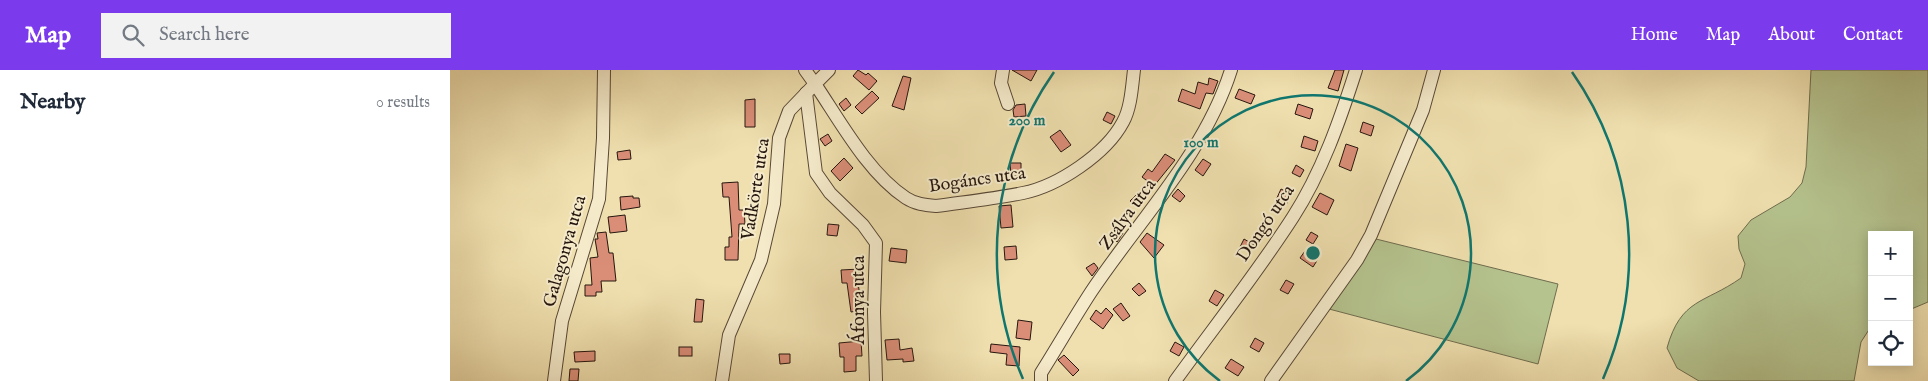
<!DOCTYPE html>
<html lang="en">
<head>
<meta charset="utf-8">
<style>
  :root { --surface:#fff; --page:#f2f2f3; --text:#1f2937; --muted:#747a83; --line:#e0e1e3; --accent:#7c3aed }
  body { margin:0; font-family:"IM FELL English",serif; background:var(--page); color:var(--text) }
  .controls { position:absolute; right:15px; bottom:15px; display:grid; overflow:hidden; border-radius:0px; box-shadow:0 2px 12px #0003 }
  .controls button { width:45px; height:45px; display:grid; place-items:center; padding:0; border:0; border-bottom:1px solid var(--line); background:var(--surface); color:var(--text); font:25px sans-serif }
  .list { margin:0; padding:0; list-style:none }
  h2 { display:flex; justify-content:space-between; align-items:center; height:65px; margin:0; padding:0 20px; font-size:21px }
  h2 small { font-size:16px; font-weight:400; color:var(--muted) }
  .icon { flex:none; width:28px; height:28px; fill:none; stroke:currentColor; stroke-width:2; stroke-linecap:round; stroke-linejoin:round }
  .map { position:relative; flex:none; width:1478px; height:311px; overflow:hidden }
  header { display:flex; align-items:center; gap:30px; box-sizing:border-box; height:70px; padding:0 25px; background:var(--accent); color:#fff }
  header strong { font-size:24px }
  nav { display:flex; gap:28px; margin-inline-start:auto; font-size:18px }
  .search { width:350px; height:45px; background:var(--page); display:flex; align-items:center; gap:12px; box-sizing:border-box; padding:0 18px; border-radius:0px; color:var(--muted); font-size:19px }
  main { display:flex }
  aside { flex:1; background:var(--surface) }
  .map>svg:first-child { display:block }
  .green { fill:#b5c38e; stroke:#6e6c4e }
  .building { fill:#da8e78; stroke:#26160e }
  .lines { fill:none; stroke-linecap:round; stroke-linejoin:round }
  .minor-casing { stroke:#584836; stroke-width:14 }
  .minor { stroke:#f5ebcb; stroke-width:12 }
  .ring { fill:none; stroke:#0f766e; stroke-width:2.5 }
  .labels { text-anchor:middle; stroke-width:4; stroke-linejoin:round; paint-order:stroke }
  .street-label { font-size:18px; fill:#26160e; stroke:#f5ebcb }
  .centre { fill:#0f766e; stroke:#f5ebcb; stroke-width:2.5 }
  .ring-label { font-size:15px; text-anchor:middle; font-weight:bold; fill:#0f766e; stroke:#f5ebcb; stroke-width:4; stroke-linejoin:round; paint-order:stroke }
</style>
</head>
<body>
<header>
<strong>Map</strong>
<div class="search"><svg class="icon" aria-label="search" viewBox="0 0 24 24"><circle cx="10" cy="10" r="6"/><path d="M15 15l6 6"/></svg>Search here</div>
<nav><a>Home</a><a>Map</a><a>About</a><a>Contact</a></nav>
</header>
<main>
<aside>
<h2>Nearby<small>0 results</small></h2>
<ul class="list">
</ul>
</aside>
<div class="map">
<svg width="1478" height="311" viewBox="0 0 1478 311">
  <rect width="100%" height="100%" fill="#f0e0af"/>
  <filter id="stains"><feTurbulence type="fractalNoise" baseFrequency=".004" numOctaves="4"/><feColorMatrix values="0 0 0 0 .2 0 0 0 0 .09 0 0 0 0 .02 0 0 0 .5 -.17"/></filter>
  <radialGradient id="worn" r=".72"><stop offset=".6" stop-color="#630" stop-opacity="0"/><stop offset="1" stop-color="#630" stop-opacity=".3"/></radialGradient>
  <!-- green -->
  <g class="green">
    <path d="M1361,0H1478V232L1459,240V165H1422V255L1411,272L1404,311H1249L1227,298L1217,278C1231,228 1254,234 1291,208L1295,194L1289,179L1288,166L1301,150L1340,127L1352,113L1356,97Z"/>
    <polygon points="926,169 1108,214 1088,294 879,239"/>
  </g>
  <!-- building -->
  <g class="building">
    <polygon points="408,0 416,5 418,3 427,11 419,20 403,6"/>
    <polygon points="562,0 587,0 581,11"/>
    <polygon points="885,0 894,0 888,21 878,18"/>
    <polygon points="453,6 461,8 454,40 442,36"/>
    <polygon points="759,8 768,11 763,24 756,23 750,39 728,31 732,19 745,24 748,12 758,15"/>
    <polygon points="789,19 805,25 801,34 785,28"/>
    <polygon points="422,21 429,28 412,44 405,37"/>
    <polygon points="396,28 401,35 394,41 389,34"/>
    <polygon points="305,29 305,57 295,57 295,30"/>
    <polygon points="575,34 576,46 564,47 563,40 566,35"/>
    <polygon points="848,34 863,39 860,49 845,44"/>
    <polygon points="657,42 665,46 661,54 653,50"/>
    <polygon points="913,52 924,56 921,66 910,62"/>
    <polygon points="610,60 621,75 611,82 600,67"/>
    <polygon points="378,64 382,71 375,76 370,69"/>
    <polygon points="854,66 868,71 865,81 851,77"/>
    <polygon points="896,74 908,78 901,101 889,96"/>
    <polygon points="180,80 181,89 168,90 167,82"/>
    <polygon points="715,84 725,90 704,116 692,107 698,99 702,102"/>
    <polygon points="394,88 403,98 390,111 381,101"/>
    <polygon points="753,89 761,94 753,106 745,100"/>
    <polygon points="560,93 571,93 571,105 561,105"/>
    <polygon points="846,95 854,100 850,107 842,103"/>
    <polygon points="288,112 289,140 294,140 295,154 289,154 288,190 275,190 275,177 279,177 279,167 282,167 279,127 273,127 272,113"/>
    <polygon points="728,119 735,126 730,132 722,126"/>
    <polygon points="831,119 841,124 836,135 826,130"/>
    <polygon points="688,123 695,129 687,137 680,131"/>
    <polygon points="870,123 884,130 877,145 862,137"/>
    <polygon points="183,126 183,128 189,128 190,137 171,140 170,127"/>
    <polygon points="561,135 563,157 551,158 549,136"/>
    <polygon points="175,145 177,161 160,163 158,147"/>
    <polygon points="378,154 389,155 387,166 377,165"/>
    <polygon points="669,159 673,163 667,172 661,166"/>
    <polygon points="156,162 159,183 163,183 166,211 151,211 152,222 146,222 146,226 135,226 135,215 142,215 140,188 148,187 145,169 148,169 147,163"/>
    <polygon points="861,162 868,166 863,174 856,170"/>
    <polygon points="697,163 714,175 704,188 690,172"/>
    <polygon points="794,169 804,175 800,182 790,177"/>
    <polygon points="566,176 567,189 555,190 554,177"/>
    <polygon points="441,178 457,180 456,193 439,191"/>
    <polygon points="855,181 868,189 863,197 850,188"/>
    <polygon points="644,193 648,198 642,206 636,198"/>
    <polygon points="410,199 411,212 408,213 412,240 401,242 397,213 392,213 391,200"/>
    <polygon points="836,210 844,214 838,224 830,220"/>
    <polygon points="689,213 696,221 689,226 682,219"/>
    <polygon points="765,220 774,225 767,236 759,231"/>
    <polygon points="246,229 254,230 252,252 244,252"/>
    <polygon points="671,233 680,246 673,251 663,239"/>
    <polygon points="656,238 663,245 653,259 640,249 646,240 651,244"/>
    <polygon points="568,250 582,252 580,270 566,268"/>
    <polygon points="805,268 814,273 809,282 800,277"/>
    <polygon points="449,269 450,280 462,278 464,291 453,292 453,289 437,290 435,270"/>
    <polygon points="411,271 412,286 406,286 406,301 394,302 394,287 390,287 389,273"/>
    <polygon points="725,272 734,277 729,286 720,281"/>
    <polygon points="541,274 570,277 569,296 556,295 557,284 540,282"/>
    <rect x="229" y="277" width="13" height="9"/>
    <polygon points="145,281 145,291 125,292 124,282"/>
    <polygon points="329,284 340,284 340,293 330,294"/>
    <polygon points="614,285 629,300 623,306 608,290"/>
    <polygon points="781,289 794,297 788,306 775,298"/>
    <polygon points="120,299 129,299 128,311 119,311"/>
  </g>
  <g class="lines">
    <!-- minor casing -->
    <g class="minor-casing">
      <g id="minor">
        <path d="M379,0L365,14C390,51 418,103 456,128C465,134 475,135 486,136C514,132 544,129 573,123C608,116 656,84 673,52C681,38 682,16 684,0"/>
        <polyline points="553,0 551,13 558,34"/>
        <polyline points="356,23 366,103 380,123 413,155 426,173 424,242 426,311"/>
        <polyline points="104,311 112,251 149,129 153,68 154,0"/>
        <polyline points="272,311 279,265 311,190 324,134 329,68 339,41 365,14 355,0"/>
        <path d="M591,311V303C608,276 624,248 641,222C689,150 755,83 781,0"/>
        <path d="M725,311C764,257 807,203 843,147C872,102 890,50 906,0"/>
        <polyline points="821,311 907,190 921,165 973,40 984,0"/>
      </g>
    </g>
    <!-- minor -->
    <use href="#minor" class="minor"/>
  </g>
  <!-- distance rings -->
  <g class="ring">
    <path d="M770 311A158 158 0 1 1 956 311"/>
    <path d="M573 309A316 316 0 0 1 604 2M1122 2A316 316 0 0 1 1153 309"/>
  </g>
  <g class="labels">
    <!-- street labels -->
    <g class="street-label">
      <text transform="translate(527 109) rotate(-8)" y="6">Bogáncs utca</text>
      <text transform="translate(305 119) rotate(-81)" y="6">Vadkörte utca</text>
      <text transform="translate(677 144) rotate(-54)" y="6">Zsálya utca</text>
      <text transform="translate(815 153) rotate(-56)" y="6">Dongó utca</text>
      <text transform="translate(114 181) rotate(-74)" y="6">Galagonya utca</text>
      <text transform="translate(408 230) rotate(-90)" y="6">Áfonya utca</text>
    </g>
  </g>
  <circle cx="863" cy="183" r="8" class="centre"/>
  <g class="ring-label">
    <text x="577" y="55">200 m</text>
    <text x="751" y="77">100 m</text>
  </g>
  <rect width="100%" height="100%" filter="url(#stains)"/>
  <rect width="100%" height="100%" fill="url(#worn)"/>
</svg>
<div class="controls">
<button>+</button>
<button>−</button>
<button><svg class="icon" aria-label="locate" viewBox="0 0 24 24"><circle cx="12" cy="12" r="6"/><path d="M12 2v4M12 18v4M2 12h4M18 12h4"/></svg></button>
</div>
</div>
</main>
</body>
</html>
